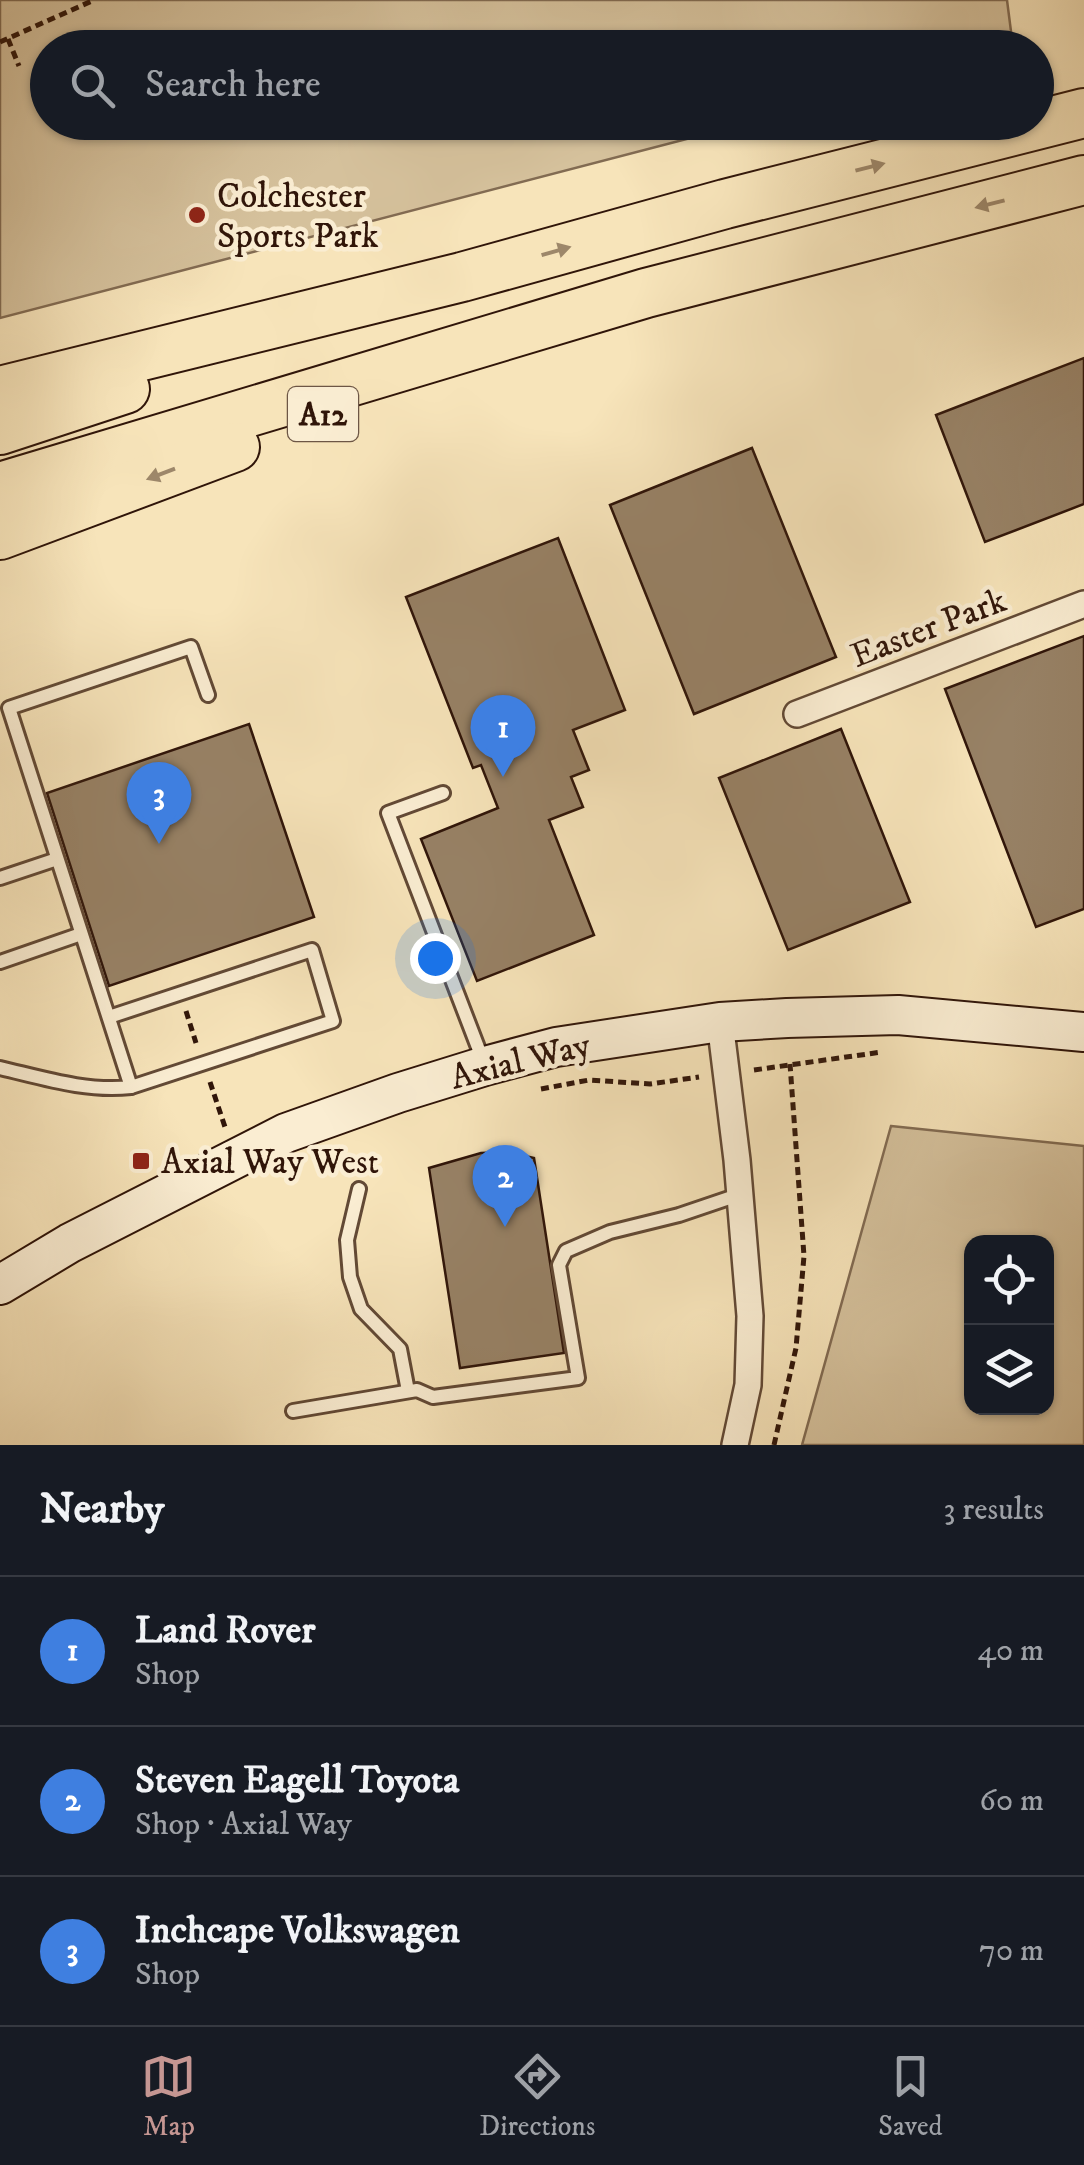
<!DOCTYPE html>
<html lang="en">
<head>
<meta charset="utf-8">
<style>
  :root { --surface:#171b24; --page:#20242c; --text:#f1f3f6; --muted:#9ea1a6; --line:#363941; --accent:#c59692 }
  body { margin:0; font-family:"IM FELL DW Pica",serif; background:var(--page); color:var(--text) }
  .controls { position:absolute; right:30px; bottom:30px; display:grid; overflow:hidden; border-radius:20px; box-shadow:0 2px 8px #0004 }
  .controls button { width:90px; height:90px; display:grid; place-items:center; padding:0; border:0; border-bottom:2px solid var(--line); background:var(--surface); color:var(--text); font:50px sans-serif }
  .you { position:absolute; left:435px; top:958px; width:35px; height:35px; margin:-25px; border:8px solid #fff; border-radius:50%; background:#1a73e8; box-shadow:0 0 0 15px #1a73e833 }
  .badge { display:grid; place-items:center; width:65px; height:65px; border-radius:50%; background:var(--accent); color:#fff; font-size:32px; font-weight:700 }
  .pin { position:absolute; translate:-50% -82px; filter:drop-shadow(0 2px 5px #0008) }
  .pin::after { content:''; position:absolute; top:52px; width:35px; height:30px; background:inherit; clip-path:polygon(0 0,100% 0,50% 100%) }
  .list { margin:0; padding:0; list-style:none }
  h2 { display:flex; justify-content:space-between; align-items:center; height:130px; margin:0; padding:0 40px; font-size:42px }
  h2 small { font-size:32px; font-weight:400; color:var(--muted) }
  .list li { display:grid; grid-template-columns:65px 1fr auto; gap:30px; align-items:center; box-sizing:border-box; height:150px; padding:0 40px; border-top:2px solid var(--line) }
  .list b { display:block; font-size:38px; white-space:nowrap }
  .list p { margin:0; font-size:32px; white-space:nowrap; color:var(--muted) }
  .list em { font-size:32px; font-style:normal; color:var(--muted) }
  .icon { flex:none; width:55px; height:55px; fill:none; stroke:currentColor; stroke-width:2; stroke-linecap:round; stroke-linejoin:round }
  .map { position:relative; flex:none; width:1084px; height:1445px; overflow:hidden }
  .search { position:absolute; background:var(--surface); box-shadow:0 2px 8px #0004; left:30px; right:30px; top:30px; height:110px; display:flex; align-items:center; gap:25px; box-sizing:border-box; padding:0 35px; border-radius:55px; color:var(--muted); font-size:38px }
  .sheet { height:580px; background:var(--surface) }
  nav { display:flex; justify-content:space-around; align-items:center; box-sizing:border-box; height:140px; border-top:2px solid var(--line); background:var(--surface); font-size:28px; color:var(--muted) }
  nav a { display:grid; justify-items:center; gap:5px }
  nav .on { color:var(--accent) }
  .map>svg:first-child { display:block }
  .green { fill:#d5c19c; stroke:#826b52; stroke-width:2.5; fill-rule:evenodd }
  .building { fill:#978165; stroke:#301509; stroke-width:2.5 }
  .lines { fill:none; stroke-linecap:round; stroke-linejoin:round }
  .lane-casing { stroke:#624935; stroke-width:18 }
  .street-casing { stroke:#624935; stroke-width:30 }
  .secondary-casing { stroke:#301509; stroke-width:42 }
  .highway-casing { stroke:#301509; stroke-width:52 }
  .path { stroke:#301509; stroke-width:5; stroke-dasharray:8 5; stroke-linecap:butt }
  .lane { stroke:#faedd2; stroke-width:12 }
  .street { stroke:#faedd2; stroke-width:25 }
  .secondary { stroke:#faedd2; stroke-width:38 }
  .highway { stroke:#f7e4ba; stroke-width:48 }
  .oneway { fill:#9d876a }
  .poi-dot { fill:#8f2418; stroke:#faedd2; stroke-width:4 }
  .labels { text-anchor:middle; stroke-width:9; stroke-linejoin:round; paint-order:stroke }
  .shield { fill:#faedd2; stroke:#6d5645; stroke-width:2.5 }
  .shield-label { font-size:32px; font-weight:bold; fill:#301509 }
  .poi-label { font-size:35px; fill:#301509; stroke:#faedd2; text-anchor:start }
  .street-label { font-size:35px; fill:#301509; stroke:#faedd2 }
</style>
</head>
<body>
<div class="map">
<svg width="1084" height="1445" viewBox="0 0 1084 1445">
  <rect width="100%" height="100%" fill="#f7e4ba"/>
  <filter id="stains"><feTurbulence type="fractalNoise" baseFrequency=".002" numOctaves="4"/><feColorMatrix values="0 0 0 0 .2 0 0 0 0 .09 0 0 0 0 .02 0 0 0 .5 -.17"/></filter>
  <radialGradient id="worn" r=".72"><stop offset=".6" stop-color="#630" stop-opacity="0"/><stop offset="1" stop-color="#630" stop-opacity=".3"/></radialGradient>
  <!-- green -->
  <g class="green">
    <polygon points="0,0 1007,0 1013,47 48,48 48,122 748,123 0,318"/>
    <path d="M891,1126L1084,1146V1445H802ZM972,1242H1046V1408H972Z"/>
  </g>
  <!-- building -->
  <g class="building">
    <polygon points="1084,358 1084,504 985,542 936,415"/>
    <polygon points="752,448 836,657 694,714 610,505"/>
    <polygon points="558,538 625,710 573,730 589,770 571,777 583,807 549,820 594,935 477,981 421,839 498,808 481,765 473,768 406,597"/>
    <polygon points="1084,636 1084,909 1036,927 945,689"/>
    <polygon points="249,724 314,917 109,986 47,793"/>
    <polygon points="841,729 910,902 788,950 719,778"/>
    <polygon points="508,1152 534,1158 564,1353 460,1368 429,1168 481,1153"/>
  </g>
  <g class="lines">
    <!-- lane casing -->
    <g class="lane-casing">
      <g id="lane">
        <polyline points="443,793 388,813 484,1063"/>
        <polyline points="0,878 57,859"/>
        <polyline points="0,962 81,934"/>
        <polyline points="109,1017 312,950 333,1021 131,1087"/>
        <path d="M0,1068C43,1078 86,1092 131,1087L9,708L191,647L208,695"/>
        <polyline points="359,1189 347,1240 350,1277 361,1309 400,1349 408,1391"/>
        <polyline points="293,1411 417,1390 433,1397 578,1378 559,1265 566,1251 610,1232 679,1215 738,1195"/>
      </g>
    </g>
    <!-- street casing -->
    <g class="street-casing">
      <g id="street">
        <polyline points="797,714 1084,604"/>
        <polyline points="720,1022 737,1160 750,1316 748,1385 735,1445"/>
      </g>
    </g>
    <!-- secondary casing -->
    <g class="secondary-casing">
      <polyline id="secondary" points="0,1285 70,1243 286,1133 398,1093 485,1066 556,1047 720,1022 787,1018 898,1015 1084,1032"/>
    </g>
    <!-- highway casing -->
    <g class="highway-casing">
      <g id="highway">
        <polyline points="0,391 462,277 725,204 1084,113"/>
        <polyline points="0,430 125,389"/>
        <polyline points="0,487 646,293 1084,180"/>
        <polyline points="0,535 235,447"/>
      </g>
    </g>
    <!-- path -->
    <g class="path">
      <polyline points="8,39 19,66"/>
      <polyline points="0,42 94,0"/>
      <polyline points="186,1011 196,1043"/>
      <polyline points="754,1070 882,1052"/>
      <polyline points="210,1082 225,1127"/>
      <polyline points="541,1089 589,1080 650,1084 699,1077"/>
      <polyline points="774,1445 796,1348 804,1256 790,1064"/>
    </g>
    <!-- lane -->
    <use href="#lane" class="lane"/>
    <!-- street -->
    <use href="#street" class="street"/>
    <!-- secondary -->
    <use href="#secondary" class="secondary"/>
    <!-- highway -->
    <use href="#highway" class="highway"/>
  </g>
  <!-- one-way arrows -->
  <defs><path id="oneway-solid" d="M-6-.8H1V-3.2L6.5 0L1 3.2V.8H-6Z" transform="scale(2.5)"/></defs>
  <g class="oneway">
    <use href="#oneway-solid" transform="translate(870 167) rotate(-14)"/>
    <use href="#oneway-solid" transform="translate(990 204) rotate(166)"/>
    <use href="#oneway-solid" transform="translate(556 251) rotate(-16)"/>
    <use href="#oneway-solid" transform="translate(161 474) rotate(159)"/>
  </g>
  <!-- markers -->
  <g class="poi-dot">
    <circle cx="197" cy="215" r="10"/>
    <rect x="131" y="1151" width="20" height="20" rx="5"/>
  </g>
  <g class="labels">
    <!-- shield labels -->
    <rect class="shield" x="288" y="387" width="70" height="54" rx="8"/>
    <g class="shield-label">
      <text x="323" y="425">A12</text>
    </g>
    <!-- poi labels -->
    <g class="poi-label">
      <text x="217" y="207">Colchester<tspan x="217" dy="40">Sports Park</tspan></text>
      <text x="161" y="1173">Axial Way West</text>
    </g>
    <!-- street labels -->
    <g class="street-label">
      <text transform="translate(928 627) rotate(-21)" y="12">Easter Park</text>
      <text transform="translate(520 1060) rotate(-14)" y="12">Axial Way</text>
    </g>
  </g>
  <rect width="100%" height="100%" filter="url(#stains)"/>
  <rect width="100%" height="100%" fill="url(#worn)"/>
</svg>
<div class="controls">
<button><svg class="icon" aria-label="locate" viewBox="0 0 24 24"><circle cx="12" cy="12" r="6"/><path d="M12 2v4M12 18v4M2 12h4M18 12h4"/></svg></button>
<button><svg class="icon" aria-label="layers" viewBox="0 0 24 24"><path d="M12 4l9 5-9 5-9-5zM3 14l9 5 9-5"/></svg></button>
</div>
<div class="you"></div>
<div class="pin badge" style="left:503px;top:777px;background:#3f7fe0">1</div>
<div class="pin badge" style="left:505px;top:1227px;background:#3f7fe0">2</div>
<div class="pin badge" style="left:159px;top:844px;background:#3f7fe0">3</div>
<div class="search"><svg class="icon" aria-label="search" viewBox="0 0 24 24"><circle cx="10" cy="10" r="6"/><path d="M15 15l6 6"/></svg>Search here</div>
</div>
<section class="sheet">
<h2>Nearby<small>3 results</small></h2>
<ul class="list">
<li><span class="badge" style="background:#3f7fe0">1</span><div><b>Land Rover</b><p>Shop</p></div><em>40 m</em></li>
<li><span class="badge" style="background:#3f7fe0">2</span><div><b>Steven Eagell Toyota</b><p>Shop · Axial Way</p></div><em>60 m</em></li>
<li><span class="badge" style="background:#3f7fe0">3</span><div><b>Inchcape Volkswagen</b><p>Shop</p></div><em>70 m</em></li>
</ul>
</section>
<nav>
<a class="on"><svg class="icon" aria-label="map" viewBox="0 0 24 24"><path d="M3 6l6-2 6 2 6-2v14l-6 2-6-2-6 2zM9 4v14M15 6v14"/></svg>Map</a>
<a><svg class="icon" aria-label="directions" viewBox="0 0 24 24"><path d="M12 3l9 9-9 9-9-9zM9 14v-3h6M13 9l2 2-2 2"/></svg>Directions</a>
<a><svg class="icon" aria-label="saved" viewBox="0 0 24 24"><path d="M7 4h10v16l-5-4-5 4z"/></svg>Saved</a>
</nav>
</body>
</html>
